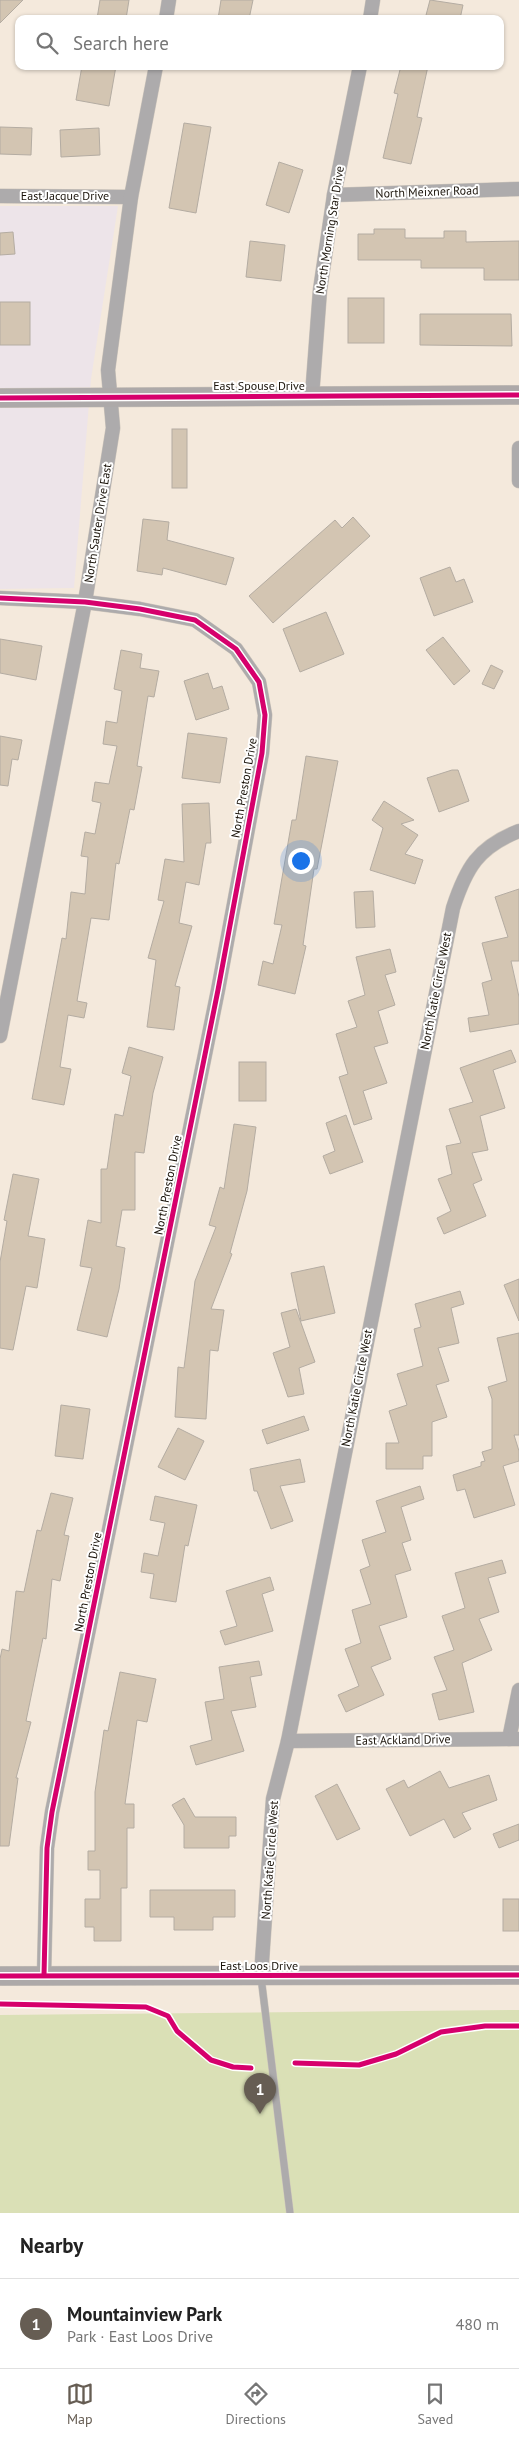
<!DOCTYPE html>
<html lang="en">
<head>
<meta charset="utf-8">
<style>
  :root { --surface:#fff; --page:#f6f6f6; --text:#222; --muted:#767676; --line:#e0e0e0; --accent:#665d53 }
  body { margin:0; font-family:"PT Sans",sans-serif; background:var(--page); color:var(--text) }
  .you { position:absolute; left:300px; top:860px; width:18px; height:18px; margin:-12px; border:4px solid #fff; border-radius:50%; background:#1a73e8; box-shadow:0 0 0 8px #1a73e833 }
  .badge { display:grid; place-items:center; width:32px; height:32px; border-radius:50%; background:var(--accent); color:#fff; font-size:16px; font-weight:700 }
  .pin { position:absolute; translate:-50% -41px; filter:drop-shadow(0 1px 2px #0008) }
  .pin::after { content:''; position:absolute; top:26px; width:18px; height:15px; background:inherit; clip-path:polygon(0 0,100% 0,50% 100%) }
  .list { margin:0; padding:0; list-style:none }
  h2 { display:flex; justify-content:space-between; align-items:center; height:65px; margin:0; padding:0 20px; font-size:21px }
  h2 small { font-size:16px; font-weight:400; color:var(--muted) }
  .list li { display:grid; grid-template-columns:32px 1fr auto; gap:15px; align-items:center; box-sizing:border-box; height:90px; padding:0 20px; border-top:1px solid var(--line) }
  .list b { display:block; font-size:19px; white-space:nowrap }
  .list p { margin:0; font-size:16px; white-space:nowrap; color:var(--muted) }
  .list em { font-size:16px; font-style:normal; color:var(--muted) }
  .icon { flex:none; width:28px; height:28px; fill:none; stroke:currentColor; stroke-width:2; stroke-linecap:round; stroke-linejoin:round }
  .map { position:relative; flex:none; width:519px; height:2213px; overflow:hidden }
  .search { position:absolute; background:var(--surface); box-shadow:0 1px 4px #0004; left:15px; right:15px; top:15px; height:55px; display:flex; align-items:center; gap:12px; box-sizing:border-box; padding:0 18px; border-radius:10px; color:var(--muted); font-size:19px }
  .sheet { height:155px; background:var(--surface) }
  nav { display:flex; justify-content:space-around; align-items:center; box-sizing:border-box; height:70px; border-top:1px solid var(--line); background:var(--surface); font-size:14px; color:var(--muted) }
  nav a { display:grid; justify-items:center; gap:2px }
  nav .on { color:var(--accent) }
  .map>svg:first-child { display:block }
  .commercial { fill:#ede4e9 }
  .green { fill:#dae0b6 }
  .building { fill:#d3c5b2; stroke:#b4aca2 }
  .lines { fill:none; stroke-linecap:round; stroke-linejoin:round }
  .lane-casing { stroke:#cec6bc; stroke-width:8 }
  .street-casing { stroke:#cec6bc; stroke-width:15 }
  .secondary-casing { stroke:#cec6bc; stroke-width:20 }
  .lane { stroke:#adabac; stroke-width:7 }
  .street { stroke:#adabac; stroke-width:14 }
  .secondary { stroke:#ada9a9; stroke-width:19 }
  .cycleway-casing { stroke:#fff; stroke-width:8 }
  .cycleway { stroke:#d6006c; stroke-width:5 }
  .labels { text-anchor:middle; stroke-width:4; stroke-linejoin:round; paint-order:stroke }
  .street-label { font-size:12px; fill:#191209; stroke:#fff }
</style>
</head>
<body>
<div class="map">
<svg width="519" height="2213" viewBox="0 0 519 2213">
  <rect width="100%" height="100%" fill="#f4e9dc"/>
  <!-- commercial -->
  <polygon class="commercial" points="0,206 118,206 91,379 74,588 0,589"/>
  <!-- green -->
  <polygon class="green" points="519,2010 519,2213 0,2213 0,2015"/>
  <!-- building -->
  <g class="building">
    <polygon points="0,0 23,0 0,23"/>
    <polygon points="100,0 129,0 126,19 97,19"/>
    <polygon points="221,0 253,0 249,19 218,19"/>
    <polygon points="430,0 463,5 460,19 425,19"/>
    <polygon points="82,66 116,66 109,106 76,100"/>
    <polygon points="401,66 428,66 417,117 422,118 411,164 383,158 398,94 394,93"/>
    <polygon points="184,123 211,127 196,213 169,208"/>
    <polygon points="0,127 32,128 31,155 0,154"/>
    <polygon points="99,128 100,155 61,157 60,130"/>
    <polygon points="279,162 303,170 289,213 266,205"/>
    <polygon points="374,229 405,229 405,238 444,238 444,231 466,231 466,242 519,241 519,280 484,280 484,268 421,268 421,260 358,260 358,234 374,234"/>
    <polygon points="13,232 15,254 0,255 0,233"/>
    <polygon points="250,241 285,245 281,281 246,277"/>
    <rect x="348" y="298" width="36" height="45"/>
    <rect x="0" y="302" width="30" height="43"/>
    <polygon points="420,314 511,314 512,346 420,345"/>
    <rect x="172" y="429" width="15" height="59"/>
    <polygon points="353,517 370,536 273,623 249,596 335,520 342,528"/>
    <polygon points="143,519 169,522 167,540 234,558 226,585 163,568 162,575 137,571"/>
    <polygon points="450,567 456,582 464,579 473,602 434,616 420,578"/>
    <polygon points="326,612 344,654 300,672 283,629"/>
    <polygon points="443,637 470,671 454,685 426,650"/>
    <polygon points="0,639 42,646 36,680 0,673"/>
    <polygon points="121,650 142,654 140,668 159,671 154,697 148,696 137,766 142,767 134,810 130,809 119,864 116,863 109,920 91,918 77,1001 87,1003 84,1018 68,1015 60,1067 71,1069 64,1105 32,1099 62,938 66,939 71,892 85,894 88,857 81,856 85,832 95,834 101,803 92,801 95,782 109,784 117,746 103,744 106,721 117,723 122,691 114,689"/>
    <polygon points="491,665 503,671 494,689 482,684"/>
    <polygon points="208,673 213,689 222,686 229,709 196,720 184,681"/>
    <polygon points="188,733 227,738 220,783 182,778"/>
    <polygon points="0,736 22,740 18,760 12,759 8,786 0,785"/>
    <polygon points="306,756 338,761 317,869 314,869 303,945 306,946 295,994 258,985 263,961 273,964 282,925 274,924 292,820 296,820"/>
    <polygon points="452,770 458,770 469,801 439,812 427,778"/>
    <polygon points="384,801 414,820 401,824 418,835 405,854 423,860 415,884 370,870 383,828 372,820"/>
    <polygon points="209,803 211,843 206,843 199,885 186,882 179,923 192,926 175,986 180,987 174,1030 147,1027 156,960 148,958 164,901 158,900 165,859 184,862 182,804"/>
    <polygon points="519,889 519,961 511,961 519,997 519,1024 470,1032 468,1018 489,1015 482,983 492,980 482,943 508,937 495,897"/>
    <polygon points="373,891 375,927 356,928 354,892"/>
    <polygon points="390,949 396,972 385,975 395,1005 378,1011 388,1043 374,1047 387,1083 363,1091 372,1119 354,1125 339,1077 348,1074 336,1034 357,1027 348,1001 365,995 356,957"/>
    <polygon points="129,1047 163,1057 153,1093 144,1153 135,1152 135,1210 122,1210 116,1246 125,1248 119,1289 107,1337 77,1330 92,1268 80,1266 88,1220 101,1223 101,1169 107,1169 115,1114 123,1116 131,1076 122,1073"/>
    <polygon points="511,1050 516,1062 493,1070 505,1108 480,1116 488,1150 472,1153 482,1180 473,1184 486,1216 444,1234 437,1218 451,1211 438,1179 452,1174 446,1146 461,1143 449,1109 473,1102 460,1068"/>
    <rect x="239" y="1062" width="27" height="39"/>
    <polygon points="346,1115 363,1162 330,1174 323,1156 335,1151 326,1123"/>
    <polygon points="234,1124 256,1127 247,1191 230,1253 232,1254 211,1309 224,1310 218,1351 210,1350 206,1419 175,1417 178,1367 184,1368 195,1281 216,1227 209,1225 220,1187 224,1189"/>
    <polygon points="13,1174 39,1179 28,1236 45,1239 37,1288 26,1286 13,1350 0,1348 0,1262 7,1221 4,1220"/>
    <polygon points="324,1266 335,1313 301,1321 291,1273"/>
    <polygon points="519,1279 519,1321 504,1285"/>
    <polygon points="460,1291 464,1304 451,1308 459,1343 438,1348 449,1381 436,1385 447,1417 432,1422 432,1456 423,1456 423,1469 386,1469 386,1443 399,1443 389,1411 407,1405 397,1374 423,1366 414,1329 421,1327 415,1304"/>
    <polygon points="296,1309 315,1362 299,1368 304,1394 288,1397 273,1353 290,1347 281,1313"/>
    <polygon points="519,1333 519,1435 514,1435 519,1451 519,1461 503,1466 515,1505 474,1518 465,1489 457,1491 453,1475 481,1466 481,1462 485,1461 482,1452 492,1449 492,1399 488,1387 507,1381 497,1338"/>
    <polygon points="61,1405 90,1409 83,1459 55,1456"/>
    <polygon points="304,1416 309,1430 267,1444 262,1430"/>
    <polygon points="178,1428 204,1441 185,1480 158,1467"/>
    <polygon points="300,1459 305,1482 280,1486 293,1521 271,1529 257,1491 254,1491 250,1469"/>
    <polygon points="420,1486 424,1499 401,1507 411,1540 402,1543 411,1570 395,1575 407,1617 379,1626 391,1659 371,1667 384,1695 346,1712 338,1695 359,1686 345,1649 361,1643 352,1610 371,1604 360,1570 370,1566 362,1540 386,1532 376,1501"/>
    <polygon points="51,1493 73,1498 64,1535 69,1536 60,1581 52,1579 46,1639 43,1638 26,1721 31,1722 16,1778 18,1778 9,1846 0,1846 0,1659 2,1649 9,1651 16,1591 24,1592 37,1530 41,1531"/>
    <polygon points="155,1496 197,1505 188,1546 185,1545 176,1602 150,1598 154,1574 141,1572 144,1553 158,1556 165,1523 150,1520"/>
    <polygon points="502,1560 506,1573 488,1578 499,1612 479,1619 492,1650 462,1663 474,1712 439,1720 432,1694 447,1690 434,1657 454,1650 442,1616 465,1608 455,1573"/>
    <polygon points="270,1577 274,1590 262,1594 273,1631 225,1645 220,1631 237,1626 226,1591"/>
    <polygon points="259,1661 262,1675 250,1677 256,1707 231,1711 244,1751 196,1765 190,1746 212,1740 205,1702 224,1699 219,1667"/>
    <polygon points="120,1672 156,1679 147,1722 137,1720 125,1804 134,1804 134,1828 127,1828 127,1888 121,1888 121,1941 94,1941 94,1927 85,1927 85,1899 100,1899 100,1870 88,1870 88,1851 95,1851 95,1792 104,1730 108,1731"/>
    <polygon points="440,1771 449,1788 489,1775 497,1800 462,1813 471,1829 454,1838 444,1819 410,1836 386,1789 404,1780 408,1788"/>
    <polygon points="337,1784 360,1829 337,1840 315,1796"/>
    <polygon points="184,1798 195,1817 236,1817 236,1836 229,1836 229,1848 184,1848 184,1825 172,1805"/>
    <polygon points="519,1824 519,1840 499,1848 493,1834"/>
    <polygon points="150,1890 235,1890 235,1917 213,1917 213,1930 174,1930 174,1917 150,1917"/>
    <rect x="503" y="1899" width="16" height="32"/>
  </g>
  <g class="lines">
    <!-- lane casing -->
    <g class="lane-casing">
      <polyline id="lane" points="261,1977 290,2213"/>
    </g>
    <!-- street casing -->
    <g class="street-casing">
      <g id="street">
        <polyline points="166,19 169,0"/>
        <polyline points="370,19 373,0"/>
        <polyline points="334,195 519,189"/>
        <polyline points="0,196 131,197"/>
        <polyline points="312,396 320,290 334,195 360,66"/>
        <polyline points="519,448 519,481"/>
        <polyline points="0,598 85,602 140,609 195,620 236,649 259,682 265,715 262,753 218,990 52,1812 47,1848 44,1975"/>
        <polyline points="0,1036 85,602 113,428 108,370 131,197 156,66"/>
        <polyline points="509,1739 519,1690"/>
        <polyline points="288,1741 519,1739"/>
        <path d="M261,1976L273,1799L288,1741L453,908C466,868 478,847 519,831"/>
      </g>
    </g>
    <!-- secondary casing -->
    <g class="secondary-casing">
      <g id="secondary">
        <polyline points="0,398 519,395"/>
        <polyline points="0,1976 519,1975"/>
      </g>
    </g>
    <!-- lane -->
    <use href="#lane" class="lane"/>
    <!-- street -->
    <use href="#street" class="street"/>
    <!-- secondary -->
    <use href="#secondary" class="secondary"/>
    <!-- cycleway casing -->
    <g class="cycleway-casing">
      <g id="cycleway">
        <polyline points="0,398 519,395"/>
        <polyline points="0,598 85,602 140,609 195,620 236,649 259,682 265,715 262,753 218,990 52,1812 47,1848 44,1975"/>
        <polyline points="0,1976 519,1975"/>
        <polyline points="0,2004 146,2007 168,2016 177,2031 211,2060 233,2067 251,2068"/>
        <polyline points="295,2063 359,2065 396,2054 441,2032 485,2026 519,2026"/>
      </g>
    </g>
    <!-- cycleway -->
    <use href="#cycleway" class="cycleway"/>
  </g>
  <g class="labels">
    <!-- street labels -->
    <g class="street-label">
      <text transform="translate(427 192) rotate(-2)" y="4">North Meixner Road</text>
      <text x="65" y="200">East Jacque Drive</text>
      <text transform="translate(330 230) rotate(-81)" y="4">North Morning Star Drive</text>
      <text x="259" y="390">East Spouse Drive</text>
      <text transform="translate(98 523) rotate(-81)" y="4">North Sauter Drive East</text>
      <text transform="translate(244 788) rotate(-80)" y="4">North Preston Drive</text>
      <text transform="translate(436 991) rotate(-79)" y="4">North Katie Circle West</text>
      <text transform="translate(168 1185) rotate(-79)" y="4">North Preston Drive</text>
      <text transform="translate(357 1388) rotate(-79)" y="4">North Katie Circle West</text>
      <text transform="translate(88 1582) rotate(-79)" y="4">North Preston Drive</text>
      <text transform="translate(403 1740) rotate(-1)" y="4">East Ackland Drive</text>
      <text transform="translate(270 1860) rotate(-86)" y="4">North Katie Circle West</text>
      <text x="259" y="1970">East Loos Drive</text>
    </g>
  </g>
</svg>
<div class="you"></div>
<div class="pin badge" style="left:260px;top:2114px">1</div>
<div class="search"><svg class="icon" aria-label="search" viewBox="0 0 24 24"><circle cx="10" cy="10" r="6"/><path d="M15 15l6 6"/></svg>Search here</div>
</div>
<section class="sheet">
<h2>Nearby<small></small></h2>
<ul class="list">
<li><span class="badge">1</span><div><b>Mountainview Park</b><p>Park · East Loos Drive</p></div><em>480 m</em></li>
</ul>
</section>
<nav>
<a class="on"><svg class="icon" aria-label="map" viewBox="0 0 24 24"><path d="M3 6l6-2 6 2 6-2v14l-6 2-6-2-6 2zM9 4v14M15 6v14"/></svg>Map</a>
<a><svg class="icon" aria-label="directions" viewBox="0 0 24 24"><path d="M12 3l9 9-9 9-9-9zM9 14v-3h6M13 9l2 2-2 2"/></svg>Directions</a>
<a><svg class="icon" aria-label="saved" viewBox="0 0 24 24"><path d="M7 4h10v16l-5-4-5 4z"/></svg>Saved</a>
</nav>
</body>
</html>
